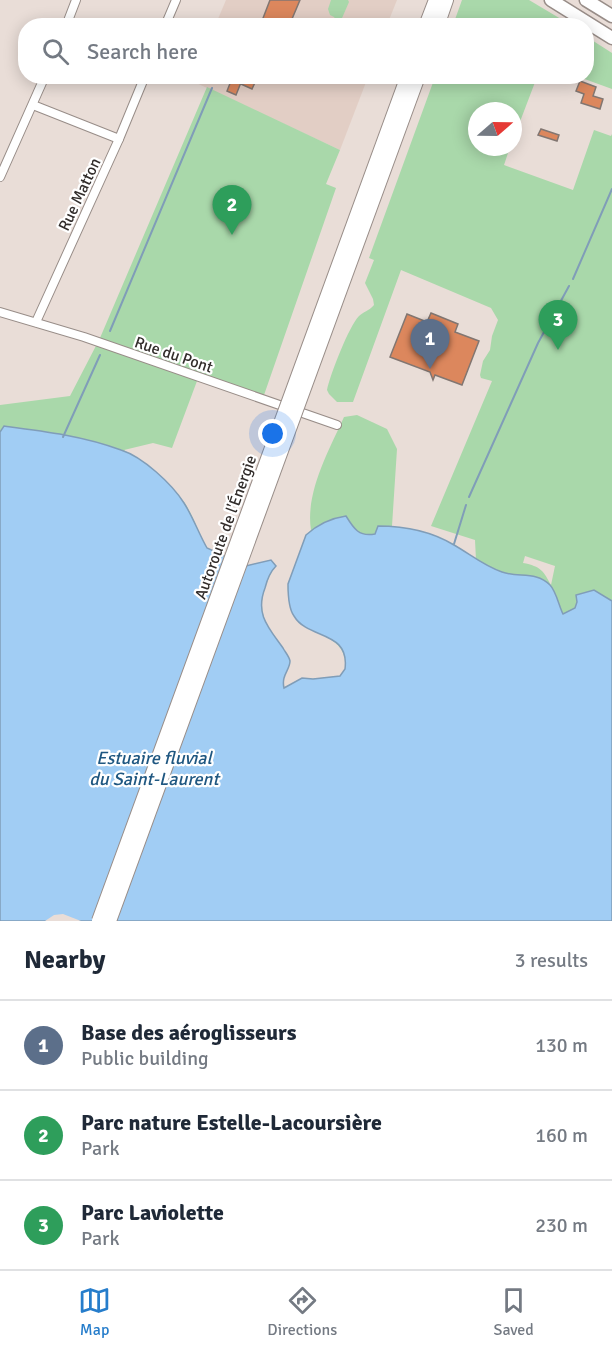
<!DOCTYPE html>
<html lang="en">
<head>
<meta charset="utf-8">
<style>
  :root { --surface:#fff; --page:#f2f2f3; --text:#1f2937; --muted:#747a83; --line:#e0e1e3; --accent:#267dcb }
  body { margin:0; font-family:Signika,sans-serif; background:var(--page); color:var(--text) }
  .compass { position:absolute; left:468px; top:102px; width:54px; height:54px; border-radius:50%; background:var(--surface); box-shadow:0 3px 15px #0003; rotate:70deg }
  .you { position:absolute; left:273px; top:434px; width:21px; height:21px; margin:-15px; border:4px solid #fff; border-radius:50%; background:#1a73e8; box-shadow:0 0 0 9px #1a73e833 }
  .badge { display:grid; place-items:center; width:39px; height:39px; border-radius:50%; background:var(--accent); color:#fff; font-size:20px; font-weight:700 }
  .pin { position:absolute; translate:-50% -50px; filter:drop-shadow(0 2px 3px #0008) }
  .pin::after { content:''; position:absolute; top:32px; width:21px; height:18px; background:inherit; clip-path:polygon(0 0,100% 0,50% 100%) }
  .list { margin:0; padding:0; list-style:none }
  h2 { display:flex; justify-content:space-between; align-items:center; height:78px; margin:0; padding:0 24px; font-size:26px }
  h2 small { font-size:20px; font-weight:400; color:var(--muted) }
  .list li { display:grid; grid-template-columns:39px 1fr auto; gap:18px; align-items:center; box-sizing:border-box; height:90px; padding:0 24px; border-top:2px solid var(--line) }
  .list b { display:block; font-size:22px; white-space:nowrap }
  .list p { margin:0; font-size:20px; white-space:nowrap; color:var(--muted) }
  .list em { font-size:20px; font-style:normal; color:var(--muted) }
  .icon { flex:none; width:33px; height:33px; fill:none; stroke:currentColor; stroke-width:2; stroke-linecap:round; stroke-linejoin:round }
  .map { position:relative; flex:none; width:612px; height:921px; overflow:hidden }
  .search { position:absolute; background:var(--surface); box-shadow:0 3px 15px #0003; left:18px; right:18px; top:18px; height:66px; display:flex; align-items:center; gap:15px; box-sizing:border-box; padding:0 21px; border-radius:24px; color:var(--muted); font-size:22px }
  .sheet { height:348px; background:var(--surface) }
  nav { display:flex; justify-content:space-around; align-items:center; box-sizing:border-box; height:84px; border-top:2px solid var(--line); background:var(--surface); font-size:16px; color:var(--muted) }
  nav a { display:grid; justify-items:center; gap:3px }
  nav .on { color:var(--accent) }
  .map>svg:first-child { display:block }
  .built { fill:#e2cec5 }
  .green { fill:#a9d8aa; fill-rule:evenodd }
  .water { fill:#a1cdf4; stroke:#809db8; stroke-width:1.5 }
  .pier { fill:#e9ddd7 }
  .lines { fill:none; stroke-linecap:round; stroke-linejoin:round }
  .stream { stroke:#809db8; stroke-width:2 }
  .building { fill:#dc875d; stroke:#827671; stroke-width:1.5 }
  .minor-casing { stroke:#988d88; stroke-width:10 }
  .primary-casing { stroke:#988d88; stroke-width:15 }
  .motorway-casing { stroke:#988d88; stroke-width:16 }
  .minor { stroke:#fff; stroke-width:8 }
  .primary { stroke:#fff; stroke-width:12 }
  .motorway { stroke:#fff; stroke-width:14 }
  .motorway-bridge-casing { stroke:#988d88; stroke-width:16; stroke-linecap:butt }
  .motorway-bridge { stroke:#fff; stroke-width:14 }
  .labels { text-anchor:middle; stroke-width:4.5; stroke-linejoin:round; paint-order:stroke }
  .street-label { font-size:16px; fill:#322d2b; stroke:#fff }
  .water-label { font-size:18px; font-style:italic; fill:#1f5781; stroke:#fff }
</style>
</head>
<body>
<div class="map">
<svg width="612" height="921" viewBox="0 0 612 921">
  <rect width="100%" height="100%" fill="#e9ddd7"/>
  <!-- built -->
  <g class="built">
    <polygon points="226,0 397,0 387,25 215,26"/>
    <polygon points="193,76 368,77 340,150 192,81"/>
  </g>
  <!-- green -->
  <g class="green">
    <polygon points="331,0 348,0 349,2 339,25 314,26 317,18 334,25 336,20 334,17 330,15 328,9"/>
    <polygon points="462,0 529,0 571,25 453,25"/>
    <polygon points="587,37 612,53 612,89 579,77 586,76"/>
    <path d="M435,77H537L513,140V111H477V147H510L504,165L573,190L594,130L611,136L612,134V805L0,615V405L70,396L100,338L207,87L340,150L326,184L336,188L264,395L200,373L172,448L153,443L124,450C146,465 168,480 184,502C193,515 199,534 207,548L246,566L271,560L276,566C270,573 268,580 265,588C256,615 268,627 283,648C285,652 289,656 290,661C290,669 281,675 283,688L302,678L313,679L340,676L345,669C350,629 296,638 290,604C289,598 287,591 288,585C289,579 293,574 295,568C300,555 301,540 311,530C305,493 329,450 344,417L357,415L387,429L397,449L392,526L426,533L454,544L476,560L475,540L431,526L492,381L481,378L480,375L483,361L490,350L492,336L498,320L491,308L401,270L353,402H337L329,394L327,390C330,375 349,326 359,316C363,312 369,311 374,305L373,299L365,283L374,260L369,258ZM525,556L555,566L551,585C544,572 541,566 523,563Z"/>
  </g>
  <!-- water -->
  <path class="water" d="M4,426C43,431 84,436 121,450C143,457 172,484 184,503C193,517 199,534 207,548L246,566L271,560L276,566C270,572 267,580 265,588C255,614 268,627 283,648C285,652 289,656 290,661C290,670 281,675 284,688L302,678L313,679L340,676L345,669C350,630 308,640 294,616C288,608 288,593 288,584L306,535C317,525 332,518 346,516C354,529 359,537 375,534L378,526C404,526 431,531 454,545C470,554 484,566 502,572C519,578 536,571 550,585C556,591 559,606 563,614L575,608L577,602L576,595L594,590L612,601V921H0V432Z"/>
  <!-- pier -->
  <polygon class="pier" points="63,914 81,921 45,921 54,915"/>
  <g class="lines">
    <!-- stream -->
    <g class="stream">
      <polyline points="573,279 612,189"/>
      <polyline points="110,331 212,88"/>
      <polyline points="63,437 100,355"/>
      <polyline points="469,497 538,343 569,286"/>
      <polyline points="454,544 466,505"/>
    </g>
  </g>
  <!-- building -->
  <g class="building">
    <polygon points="270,0 300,0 289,26 260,26"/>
    <polygon points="233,76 242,80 236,95 227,91"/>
    <polygon points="244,76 258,76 252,89 241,84"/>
    <polygon points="580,81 596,87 593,96 603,99 600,109 581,103 584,94 576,91"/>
    <polygon points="541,129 559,135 557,141 538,135"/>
    <polygon points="431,313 458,324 455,332 479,341 462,385 435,375 433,380 430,372 390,357 407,314 427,322"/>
  </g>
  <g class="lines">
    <!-- minor casing -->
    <g class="minor-casing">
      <g id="minor">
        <polyline points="66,26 76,0"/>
        <polyline points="165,26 176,0"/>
        <polyline points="33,105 119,139"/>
        <polyline points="0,177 45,76"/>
        <polyline points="0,312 84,337 337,425"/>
        <polyline points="36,322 119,139 145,76"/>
      </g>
    </g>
    <!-- primary casing -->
    <g class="primary-casing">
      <g id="primary">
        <polyline points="551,0 612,38"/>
        <polyline points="586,0 612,16"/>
      </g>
    </g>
    <!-- motorway casing -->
    <g class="motorway-casing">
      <g id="motorway">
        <polyline points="426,26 436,0"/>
        <polyline points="437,26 446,0"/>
      </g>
    </g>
    <!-- minor -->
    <use href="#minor" class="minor"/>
    <!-- primary -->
    <use href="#primary" class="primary"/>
    <!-- motorway -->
    <use href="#motorway" class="motorway"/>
    <!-- motorway-bridge casing -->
    <g class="motorway-bridge-casing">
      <g id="motorway-bridge">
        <polyline points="99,921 408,76"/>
        <polyline points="109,921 418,76"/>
      </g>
    </g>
    <!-- motorway-bridge -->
    <use href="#motorway-bridge" class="motorway-bridge"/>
  </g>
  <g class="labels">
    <!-- street labels -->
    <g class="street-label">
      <text transform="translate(79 194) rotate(-65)" y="6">Rue Matton</text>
      <text transform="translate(174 354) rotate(19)" y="6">Rue du Pont</text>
      <text transform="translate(225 527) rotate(-70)" y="6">Autoroute de l'Énergie</text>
    </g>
    <!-- water labels -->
    <g class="water-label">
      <text x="154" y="764">Estuaire fluvial<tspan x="154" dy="21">du Saint-Laurent</tspan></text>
    </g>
  </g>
</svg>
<svg class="compass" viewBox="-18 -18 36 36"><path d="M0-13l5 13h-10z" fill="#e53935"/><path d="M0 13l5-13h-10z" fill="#747a83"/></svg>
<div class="you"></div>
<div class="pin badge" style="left:430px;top:369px;background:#5c6f8a">1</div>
<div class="pin badge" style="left:232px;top:235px;background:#2e9e5b">2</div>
<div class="pin badge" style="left:558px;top:350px;background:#2e9e5b">3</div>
<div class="search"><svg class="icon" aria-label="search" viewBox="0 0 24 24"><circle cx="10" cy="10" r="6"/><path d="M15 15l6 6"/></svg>Search here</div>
</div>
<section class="sheet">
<h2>Nearby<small>3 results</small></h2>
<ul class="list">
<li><span class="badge" style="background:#5c6f8a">1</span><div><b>Base des aéroglisseurs</b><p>Public building</p></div><em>130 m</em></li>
<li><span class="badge" style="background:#2e9e5b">2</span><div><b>Parc nature Estelle-Lacoursière</b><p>Park</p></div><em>160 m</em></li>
<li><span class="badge" style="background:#2e9e5b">3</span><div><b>Parc Laviolette</b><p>Park</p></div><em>230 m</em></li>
</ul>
</section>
<nav>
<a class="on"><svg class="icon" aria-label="map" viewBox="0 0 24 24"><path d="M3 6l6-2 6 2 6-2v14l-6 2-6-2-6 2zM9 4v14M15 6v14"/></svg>Map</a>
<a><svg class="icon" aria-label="directions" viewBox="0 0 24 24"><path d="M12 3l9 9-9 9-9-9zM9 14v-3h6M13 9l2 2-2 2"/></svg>Directions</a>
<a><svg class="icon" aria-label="saved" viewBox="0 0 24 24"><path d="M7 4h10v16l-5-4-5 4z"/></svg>Saved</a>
</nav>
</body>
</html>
